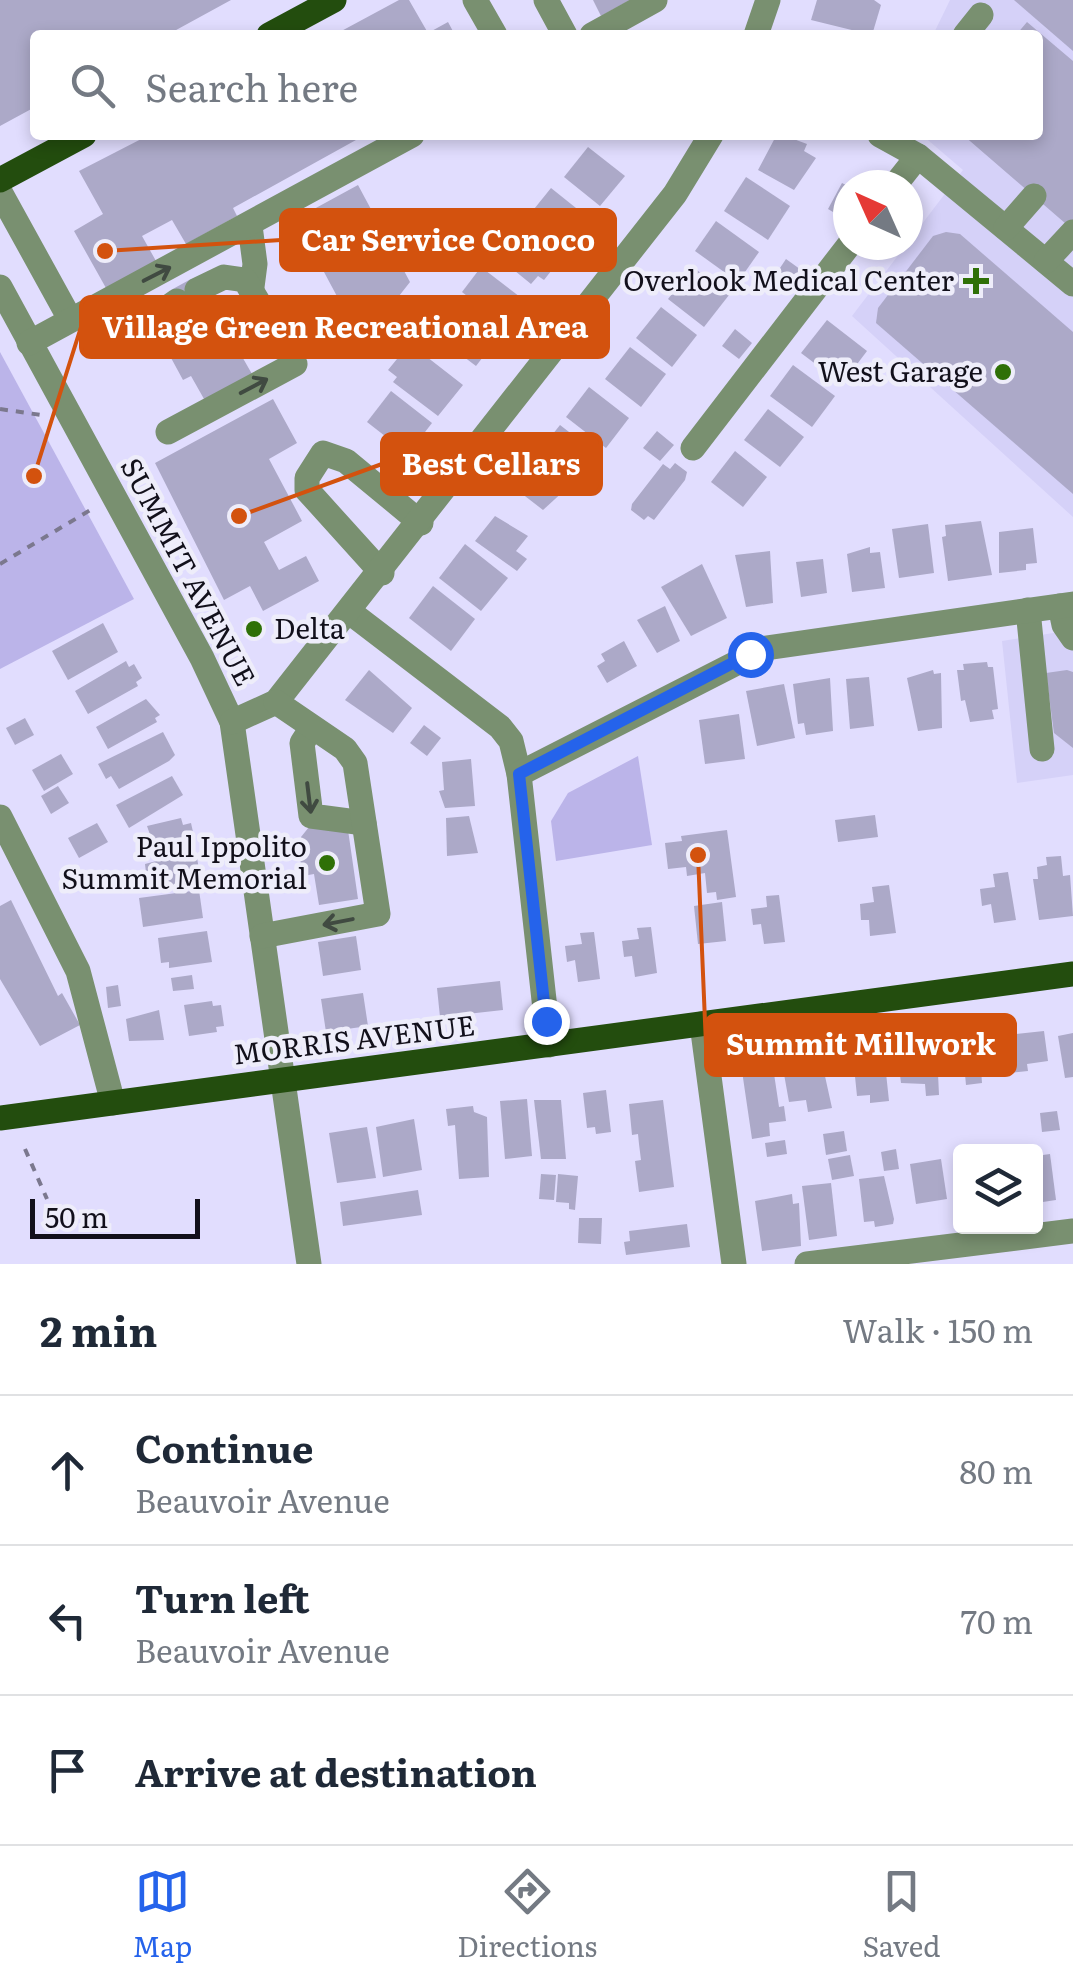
<!DOCTYPE html>
<html lang="en">
<head>
<meta charset="utf-8">
<style>
  :root { --surface:#fff; --page:#f2f2f3; --text:#1f2937; --muted:#747a83; --line:#e0e1e3; --accent:#2563eb }
  body { margin:0; font-family:Literata,serif; background:var(--page); color:var(--text) }
  .controls { position:absolute; right:30px; bottom:30px; display:grid; overflow:hidden; border-radius:10px; box-shadow:0 5px 15px #0003 }
  .controls button { width:90px; height:90px; display:grid; place-items:center; padding:0; border:0; border-bottom:2px solid var(--line); background:var(--surface); color:var(--text); font:50px sans-serif }
  .compass { position:absolute; left:833px; top:170px; width:90px; height:90px; border-radius:50%; background:var(--surface); box-shadow:0 5px 15px #0003; rotate:315deg }
  .scale { position:absolute; left:30px; bottom:25px; width:170px; box-sizing:border-box; padding-left:10px; border:5px solid #12101b; border-top:0; font-size:28px; line-height:35px; white-space:nowrap; color:#12101b; -webkit-text-stroke:8px #eeedfa; paint-order:stroke }
  .stop { position:absolute; width:30px; height:30px; margin:-22px; border:8px solid #2563eb; border-radius:50%; background:#fff }
  .stop.end { background:#2563eb; border-color:#fff; box-shadow:0 2px 10px #0008 }
  .list { margin:0; padding:0; list-style:none }
  h2 { display:flex; justify-content:space-between; align-items:center; height:130px; margin:0; padding:0 40px; font-size:42px }
  h2 small { font-size:32px; font-weight:400; color:var(--muted) }
  .list li { display:grid; grid-template-columns:65px 1fr auto; gap:30px; align-items:center; box-sizing:border-box; height:150px; padding:0 40px; border-top:2px solid var(--line) }
  .list b { display:block; font-size:38px; white-space:nowrap }
  .list p { margin:0; font-size:32px; white-space:nowrap; color:var(--muted) }
  .list em { font-size:32px; font-style:normal; color:var(--muted) }
  .icon { flex:none; width:55px; height:55px; fill:none; stroke:currentColor; stroke-width:2; stroke-linecap:round; stroke-linejoin:round }
  .map { position:relative; flex:none; width:1073px; height:1264px; overflow:hidden }
  .search { position:absolute; background:var(--surface); box-shadow:0 5px 15px #0003; left:30px; right:30px; top:30px; height:110px; display:flex; align-items:center; gap:25px; box-sizing:border-box; padding:0 35px; border-radius:10px; color:var(--muted); font-size:38px }
  .sheet { height:580px; background:var(--surface) }
  nav { display:flex; justify-content:space-around; align-items:center; box-sizing:border-box; height:140px; border-top:2px solid var(--line); background:var(--surface); font-size:28px; color:var(--muted) }
  nav a { display:grid; justify-items:center; gap:5px }
  nav .on { color:var(--accent) }
  .map>svg:first-child { display:block }
  .built { fill:#d5d1f8 }
  .green { fill:#bbb4e9 }
  .building { fill:#aca9c8 }
  .lines { fill:none; stroke-linecap:round; stroke-linejoin:round }
  .path { stroke:#7b788e; stroke-width:4; stroke-dasharray:8 8; stroke-linecap:butt }
  .minor { stroke:#799070; stroke-width:25 }
  .major { stroke:#234d0e; stroke-width:25 }
  .oneway { stroke:#404a41 }
  .route { stroke:#2563eb; stroke-width:12 }
  .poi-dot { fill:#2f7007; stroke:#eeedfa; stroke-width:4 }
  .labels { text-anchor:middle; stroke-width:9; stroke-linejoin:round; paint-order:stroke }
  .poi-label { font-size:28px; fill:#12101b; stroke:#eeedfa; text-anchor:end }
  .street-label { font-size:28px; fill:#12101b; stroke:#eeedfa }
  .leader { fill:none; stroke:#d3520e; stroke-width:4 }
  .callout-dot { fill:#d3520e; stroke:#eeedfa; stroke-width:4 }
  .callout { fill:#d3520e; stroke:#d3520e; stroke-width:4 }
  .callout-label { font-size:30px; text-anchor:middle; font-weight:bold; fill:#fff }
</style>
</head>
<body>
<div class="map">
<svg width="1073" height="1264" viewBox="0 0 1073 1264">
  <rect width="100%" height="100%" fill="#e1ddfe"/>
  <!-- built -->
  <g class="built">
    <polygon points="950,0 1073,0 1073,517 852,316 963,170 922,135 1038,135 1038,35 933,35"/>
    <polygon points="1073,630 1073,775 1017,783 1002,641"/>
  </g>
  <!-- green -->
  <g class="green">
    <polygon points="0,352 134,599 0,669"/>
    <polygon points="638,756 652,845 556,861 551,821 568,793"/>
  </g>
  <!-- building -->
  <g class="building">
    <polygon points="0,0 231,0 167,35 35,35 35,107 0,126"/>
    <polygon points="399,0 409,0 428,33 448,22 455,35 334,35"/>
    <polygon points="593,0 630,0 601,16"/>
    <polygon points="817,0 874,0 881,5 872,35 811,20"/>
    <polygon points="1014,0 1073,0 1073,51"/>
    <polygon points="1027,22 1073,61 1073,230 963,135 1038,135 1038,35 1016,35"/>
    <polygon points="149,135 365,135 233,208 237,216 186,244 172,220 142,236 156,261 106,288 74,231 103,214 79,171"/>
    <polygon points="783,135 807,144 804,151 816,158 794,190 758,170 776,136 780,139"/>
    <polygon points="588,147 625,176 600,206 564,177"/>
    <polygon points="746,177 790,206 768,240 724,211"/>
    <polygon points="842,183 848,186 848,221 828,209"/>
    <polygon points="358,185 410,282 362,343 324,272 332,268 303,215"/>
    <polygon points="551,188 591,220 566,251 526,219"/>
    <polygon points="716,221 759,252 738,282 695,251"/>
    <polygon points="510,230 555,266 544,280 538,276 531,284 492,252"/>
    <polygon points="946,232 960,234 1073,332 1073,494 876,323 878,308 933,236"/>
    <polygon points="786,259 804,272 792,289 774,277"/>
    <polygon points="481,267 524,300 504,325 462,292"/>
    <polygon points="693,267 729,295 704,327 668,299"/>
    <polygon points="191,279 211,316 217,313 252,374 208,406 191,376 183,380 170,356 178,352 170,339 192,327 171,290"/>
    <polygon points="450,306 496,340 476,366 431,332"/>
    <polygon points="661,307 697,335 672,367 636,338"/>
    <polygon points="827,320 867,351 842,384 801,353"/>
    <polygon points="735,329 752,343 739,359 722,346"/>
    <polygon points="630,347 666,374 641,407 605,379"/>
    <polygon points="406,348 415,354 418,350 463,385 438,416 393,382 397,377 388,370"/>
    <polygon points="793,365 835,396 812,427 770,396"/>
    <polygon points="589,387 629,418 606,448 566,417"/>
    <polygon points="391,391 432,423 408,454 367,422"/>
    <polygon points="273,399 297,443 269,459 302,521 264,542 279,570 306,556 319,581 263,611 250,586 224,600 155,463"/>
    <polygon points="768,409 804,437 780,467 744,440"/>
    <polygon points="560,425 591,449 571,476 541,449"/>
    <polygon points="657,431 674,445 660,461 643,448"/>
    <polygon points="735,451 767,477 743,507 711,482"/>
    <polygon points="531,462 566,489 543,510 512,486"/>
    <polygon points="675,463 687,472 685,480 654,520 648,516 644,520 631,510 632,504 663,464 670,469"/>
    <polygon points="495,516 528,536 516,551 527,559 517,571 475,541"/>
    <polygon points="981,521 992,575 948,581 942,537 946,536 945,525"/>
    <polygon points="928,524 934,573 899,578 892,529"/>
    <polygon points="1033,528 1037,563 1026,564 1026,570 999,573 999,532"/>
    <polygon points="465,544 508,578 481,611 439,578"/>
    <polygon points="870,547 870,553 880,552 885,588 852,592 847,554"/>
    <polygon points="770,551 773,603 746,607 735,555"/>
    <polygon points="823,559 827,593 801,597 796,562"/>
    <polygon points="702,564 727,618 691,636 661,587"/>
    <polygon points="433,586 475,619 451,651 409,618"/>
    <polygon points="665,606 680,641 657,653 637,620"/>
    <polygon points="103,623 118,652 68,680 52,651"/>
    <polygon points="624,641 637,666 607,683 597,666 605,661 601,654"/>
    <polygon points="126,661 129,667 134,664 142,678 136,682 138,686 88,714 75,691"/>
    <polygon points="987,662 988,667 993,667 998,709 992,710 994,719 970,722 965,700 961,701 957,670 964,670 963,664"/>
    <polygon points="369,670 412,708 393,733 345,700"/>
    <polygon points="933,670 934,674 941,673 942,728 918,731 907,678"/>
    <polygon points="1067,670 1073,672 1073,748 1054,733 1046,673"/>
    <polygon points="869,677 874,726 850,729 846,679"/>
    <polygon points="830,678 833,731 806,735 804,723 798,724 793,684"/>
    <polygon points="784,684 795,738 757,746 746,691"/>
    <polygon points="146,699 160,715 155,718 157,722 108,749 96,727"/>
    <polygon points="739,714 745,759 705,764 699,720"/>
    <polygon points="25,718 34,735 15,745 6,728"/>
    <polygon points="424,725 441,738 427,756 410,743"/>
    <polygon points="163,732 175,755 169,761 119,789 111,776 106,779 98,764"/>
    <polygon points="61,754 73,774 44,791 32,770"/>
    <polygon points="471,759 475,806 445,808 439,791 444,790 442,762"/>
    <polygon points="172,776 183,795 129,828 116,805"/>
    <polygon points="58,786 69,803 51,814 41,796"/>
    <polygon points="875,815 878,837 838,842 835,820"/>
    <polygon points="469,816 478,853 447,856 446,818"/>
    <polygon points="181,818 183,825 191,823 195,841 185,843 186,848 157,855 147,826"/>
    <polygon points="97,823 108,842 79,858 68,838"/>
    <polygon points="309,827 348,830 358,899 319,905 314,874 303,876 299,853 303,852 301,837"/>
    <polygon points="727,830 736,897 717,900 716,892 707,893 705,873 687,876 686,867 668,869 665,843 682,841 681,836"/>
    <polygon points="187,853 188,860 197,858 200,875 190,877 191,884 161,888 155,880 147,881 145,864"/>
    <polygon points="1061,856 1063,876 1070,875 1073,916 1039,920 1033,879 1038,879 1037,867 1047,865 1046,857"/>
    <polygon points="1008,872 1016,920 994,923 991,904 982,906 980,889 995,887 993,874"/>
    <polygon points="889,885 896,933 870,936 869,920 861,920 860,904 874,902 872,887"/>
    <polygon points="199,890 203,918 143,927 139,898"/>
    <polygon points="779,895 785,942 764,944 761,924 753,925 751,909 767,907 766,896"/>
    <polygon points="11,900 58,996 62,993 80,1025 40,1046 0,979 0,906"/>
    <polygon points="722,902 726,941 698,944 694,906"/>
    <polygon points="651,927 657,973 635,977 632,956 624,957 622,941 639,939 637,928"/>
    <polygon points="207,931 212,962 169,968 169,962 161,963 158,938"/>
    <polygon points="594,932 600,979 578,982 575,960 567,962 565,946 582,944 580,933"/>
    <polygon points="356,936 361,970 323,976 318,942"/>
    <polygon points="192,975 194,989 173,991 171,978"/>
    <polygon points="500,981 503,1010 440,1017 437,988"/>
    <polygon points="118,985 121,1006 108,1008 106,987"/>
    <polygon points="363,993 368,1026 326,1032 321,999"/>
    <polygon points="212,1001 213,1006 221,1005 224,1026 216,1027 217,1032 189,1036 184,1005"/>
    <polygon points="159,1010 164,1040 129,1041 126,1019"/>
    <polygon points="989,1030 993,1067 981,1069 982,1083 966,1085 961,1032"/>
    <polygon points="1044,1031 1048,1061 1027,1064 1028,1071 1010,1073 1006,1035"/>
    <polygon points="1073,1033 1073,1077 1065,1078 1058,1036"/>
    <polygon points="937,1052 939,1095 926,1096 925,1084 901,1083 898,1059"/>
    <polygon points="884,1054 889,1101 870,1103 870,1095 857,1096 853,1057"/>
    <polygon points="821,1058 832,1108 808,1112 806,1100 789,1102 784,1074 792,1072 791,1063"/>
    <polygon points="773,1067 779,1107 784,1106 786,1121 769,1123 770,1136 752,1139 742,1071"/>
    <polygon points="606,1090 611,1132 596,1134 595,1127 587,1128 583,1093"/>
    <polygon points="527,1099 532,1156 505,1159 500,1101"/>
    <polygon points="534,1100 561,1100 566,1159 541,1159"/>
    <polygon points="663,1100 674,1187 639,1192 635,1161 641,1160 639,1144 638,1134 632,1135 629,1104"/>
    <polygon points="473,1106 474,1112 487,1117 489,1177 459,1179 455,1125 448,1126 446,1109"/>
    <polygon points="1057,1111 1060,1130 1042,1132 1040,1113"/>
    <polygon points="414,1119 422,1170 383,1177 376,1127"/>
    <polygon points="367,1127 376,1178 337,1183 329,1133"/>
    <polygon points="844,1131 847,1151 826,1155 823,1134"/>
    <polygon points="785,1140 787,1154 767,1157 765,1143"/>
    <polygon points="896,1149 899,1169 884,1171 881,1152"/>
    <polygon points="1050,1154 1056,1200 1036,1203 1036,1156"/>
    <polygon points="850,1155 854,1176 832,1180 828,1159"/>
    <polygon points="941,1159 947,1199 916,1204 910,1164"/>
    <polygon points="541,1174 556,1175 554,1200 539,1199"/>
    <polygon points="558,1174 578,1176 575,1210 569,1209 569,1203 556,1202"/>
    <polygon points="884,1176 894,1219 893,1224 875,1227 874,1221 864,1222 859,1179"/>
    <polygon points="831,1183 837,1236 809,1240 802,1186"/>
    <polygon points="418,1190 422,1215 343,1226 340,1202"/>
    <polygon points="792,1194 793,1204 799,1203 801,1246 762,1251 755,1201"/>
    <polygon points="579,1218 602,1218 601,1244 578,1243"/>
    <polygon points="687,1224 690,1247 626,1255 624,1242 630,1241 629,1231"/>
  </g>
  <g class="lines">
    <!-- path -->
    <g class="path">
      <polyline points="0,409 41,415"/>
      <polyline points="0,564 92,509"/>
      <polyline points="25,1149 47,1199"/>
    </g>
    <!-- minor -->
    <g class="minor">
      <polyline points="475,0 495,35"/>
      <polyline points="546,0 565,35"/>
      <polyline points="592,35 655,0"/>
      <polyline points="756,35 768,0"/>
      <polyline points="965,35 981,15"/>
      <polyline points="880,135 918,156 1073,284"/>
      <polyline points="895,185 918,156"/>
      <polyline points="0,192 70,319"/>
      <polyline points="250,226 255,264 252,287"/>
      <polyline points="1006,228 1034,196"/>
      <polyline points="1046,261 1073,232"/>
      <polyline points="0,287 202,658 232,722 309,1264"/>
      <polyline points="119,342 177,301"/>
      <polyline points="29,343 412,135"/>
      <polyline points="168,432 295,364 245,280 224,277 197,290"/>
      <polyline points="693,448 849,245"/>
      <polyline points="382,573 307,490 307,478 323,453 346,461 421,523"/>
      <polyline points="1060,606 1064,625 1073,638"/>
      <polyline points="1028,610 1042,749"/>
      <polyline points="351,613 500,727 511,741 519,774 549,1045"/>
      <polyline points="232,722 276,702 675,194 711,135"/>
      <polyline points="311,729 302,743 311,816 364,823"/>
      <polyline points="519,774 766,648 1073,604"/>
      <polyline points="0,817 78,971 113,1103"/>
      <polyline points="262,936 378,914 355,763 345,749 276,702"/>
      <polyline points="702,1024 734,1264"/>
      <polyline points="807,1264 1073,1231"/>
    </g>
    <!-- major -->
    <g class="major">
      <polyline points="269,35 334,0"/>
      <polyline points="0,180 84,135"/>
      <polyline points="0,1118 1073,974"/>
    </g>
  </g>
  <!-- one-way arrows -->
  <defs><path id="oneway-shaft" d="M-6 0H5M1.5-3L5.5 0L1.5 3" fill="none" stroke-width="1.6" stroke-linecap="round" stroke-linejoin="round" transform="scale(2.5)"/></defs>
  <g class="oneway">
    <use href="#oneway-shaft" transform="translate(157 274) rotate(-27)"/>
    <use href="#oneway-shaft" transform="translate(254 386) rotate(-28)"/>
    <use href="#oneway-shaft" transform="translate(309 798) rotate(83)"/>
    <use href="#oneway-shaft" transform="translate(338 922) rotate(169)"/>
  </g>
  <g class="lines">
    <!-- route -->
    <polyline class="route" points="546,1021 519,774 750,654"/>
  </g>
  <!-- markers -->
  <g class="poi-dot">
    <path d="M971 266h10v10h10v10h-10v10h-10v-10h-10v-10h10z"/>
    <circle cx="1003" cy="372" r="10"/>
    <circle cx="254" cy="629" r="10"/>
    <circle cx="327" cy="863" r="10"/>
  </g>
  <g class="labels">
    <!-- poi labels -->
    <g class="poi-label">
      <text x="954" y="291">Overlook Medical Center</text>
      <text x="983" y="382">West Garage</text>
      <text x="274" y="639" text-anchor="start">Delta</text>
      <text x="307" y="857">Paul Ippolito<tspan x="307" dy="32">Summit Memorial</tspan></text>
    </g>
    <!-- street labels -->
    <g class="street-label">
      <text transform="translate(188 572) rotate(62)" y="10">SUMMIT AVENUE</text>
      <text transform="translate(354 1040) rotate(-7)" y="10">MORRIS AVENUE</text>
    </g>
  </g>
  <!-- callouts -->
  <path class="leader" d="M105 251L281 240M34 476L81 327M239 516L382 464M698 855L706 1045"/>
  <g class="callout-dot">
    <circle cx="105" cy="251" r="10"/>
    <circle cx="34" cy="476" r="10"/>
    <circle cx="239" cy="516" r="10"/>
    <circle cx="698" cy="855" r="10"/>
  </g>
  <g class="callout">
    <rect x="281" y="210" width="334" height="60" rx="10"/>
    <rect x="81" y="297" width="527" height="60" rx="10"/>
    <rect x="382" y="434" width="219" height="60" rx="10"/>
    <rect x="706" y="1015" width="309" height="60" rx="10"/>
  </g>
  <g class="callout-label">
    <text x="448" y="251">Car Service Conoco</text>
    <text x="345" y="338">Village Green Recreational Area</text>
    <text x="491" y="475">Best Cellars</text>
    <text x="861" y="1055">Summit Millwork</text>
  </g>
</svg>
<div class="controls">
<button><svg class="icon" aria-label="layers" viewBox="0 0 24 24"><path d="M12 4l9 5-9 5-9-5zM3 14l9 5 9-5"/></svg></button>
</div>
<svg class="compass" viewBox="-18 -18 36 36"><path d="M0-13l5 13h-10z" fill="#e53935"/><path d="M0 13l5-13h-10z" fill="#747a83"/></svg>
<div class="scale">50 m</div>
<div class="stop" style="left:750px;top:654px"></div>
<div class="stop end" style="left:546px;top:1021px"></div>
<div class="search"><svg class="icon" aria-label="search" viewBox="0 0 24 24"><circle cx="10" cy="10" r="6"/><path d="M15 15l6 6"/></svg>Search here</div>
</div>
<section class="sheet">
<h2>2 min<small>Walk · 150 m</small></h2>
<ul class="list">
<li><svg class="icon" aria-label="ahead" viewBox="0 0 24 24"><path d="M12 20V5M6 11l6-6 6 6"/></svg><div><b>Continue</b><p>Beauvoir Avenue</p></div><em>80 m</em></li>
<li><svg class="icon" aria-label="left" viewBox="0 0 24 24"><path d="M17 20v-9H6M10 6l-5 5 5 5"/></svg><div><b>Turn left</b><p>Beauvoir Avenue</p></div><em>70 m</em></li>
<li><svg class="icon" aria-label="arrive" viewBox="0 0 24 24"><path d="M6 21V4h12l-3 4 3 4H6"/></svg><div><b>Arrive at destination</b></div></li>
</ul>
</section>
<nav>
<a class="on"><svg class="icon" aria-label="map" viewBox="0 0 24 24"><path d="M3 6l6-2 6 2 6-2v14l-6 2-6-2-6 2zM9 4v14M15 6v14"/></svg>Map</a>
<a><svg class="icon" aria-label="directions" viewBox="0 0 24 24"><path d="M12 3l9 9-9 9-9-9zM9 14v-3h6M13 9l2 2-2 2"/></svg>Directions</a>
<a><svg class="icon" aria-label="saved" viewBox="0 0 24 24"><path d="M7 4h10v16l-5-4-5 4z"/></svg>Saved</a>
</nav>
</body>
</html>
